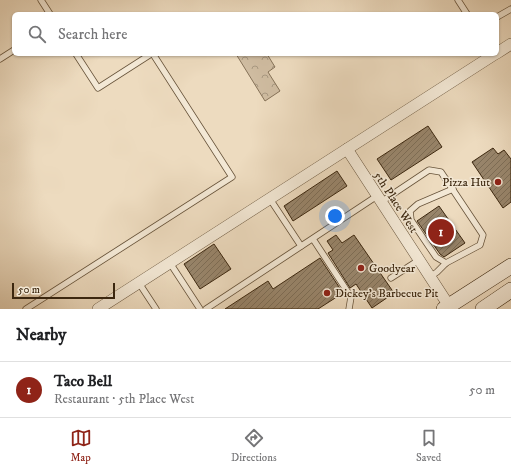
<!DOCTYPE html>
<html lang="en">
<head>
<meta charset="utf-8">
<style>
  :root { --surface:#fff; --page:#f2f2f2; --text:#202124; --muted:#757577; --line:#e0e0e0; --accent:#8f2418 }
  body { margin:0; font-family:"IM FELL DW Pica",serif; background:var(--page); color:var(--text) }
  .scale { position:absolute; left:12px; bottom:10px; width:103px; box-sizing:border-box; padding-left:4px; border:2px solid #3c270f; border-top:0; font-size:11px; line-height:14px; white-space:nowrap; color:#3c270f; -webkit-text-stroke:3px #f3e8d5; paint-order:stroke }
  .you { position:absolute; left:335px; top:216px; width:14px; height:14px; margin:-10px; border:3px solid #fff; border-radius:50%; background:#1a73e8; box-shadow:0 0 0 6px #1a73e833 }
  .badge { display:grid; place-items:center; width:26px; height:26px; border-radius:50%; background:var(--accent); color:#fff; font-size:13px; font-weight:700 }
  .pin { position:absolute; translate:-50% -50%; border:2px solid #fff; box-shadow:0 1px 4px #0006 }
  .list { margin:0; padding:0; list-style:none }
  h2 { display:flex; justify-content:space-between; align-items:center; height:52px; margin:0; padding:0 16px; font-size:17px }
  h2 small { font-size:13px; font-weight:400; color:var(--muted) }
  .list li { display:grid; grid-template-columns:26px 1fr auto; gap:12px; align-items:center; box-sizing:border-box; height:56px; padding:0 16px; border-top:1px solid var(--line) }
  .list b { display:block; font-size:15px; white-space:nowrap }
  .list p { margin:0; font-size:13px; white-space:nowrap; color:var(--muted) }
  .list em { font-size:13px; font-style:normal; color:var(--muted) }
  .icon { flex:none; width:22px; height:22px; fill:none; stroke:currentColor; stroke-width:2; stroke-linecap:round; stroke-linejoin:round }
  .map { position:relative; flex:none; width:511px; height:309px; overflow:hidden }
  .search { position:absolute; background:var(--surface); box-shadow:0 1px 3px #0004; left:12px; right:12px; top:12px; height:44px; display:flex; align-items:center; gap:10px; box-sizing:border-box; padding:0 14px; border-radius:6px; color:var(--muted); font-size:15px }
  .sheet { height:108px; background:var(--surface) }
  nav { display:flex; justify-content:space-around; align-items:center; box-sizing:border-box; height:56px; border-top:1px solid var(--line); background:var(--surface); font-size:11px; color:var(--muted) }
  nav a { display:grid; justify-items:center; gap:2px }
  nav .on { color:var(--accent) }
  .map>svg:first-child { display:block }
  .park { fill:url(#park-crowns); stroke:#867258 }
  .building { fill:url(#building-hatch); stroke:#3c270f }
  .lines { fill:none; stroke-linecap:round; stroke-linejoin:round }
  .lane-casing { stroke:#68543b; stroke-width:7 }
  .street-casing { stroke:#68543b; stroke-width:12 }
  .secondary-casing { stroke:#3c270f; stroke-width:16 }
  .lane { stroke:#f3e8d5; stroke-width:5.5 }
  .street { stroke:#f3e8d5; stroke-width:11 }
  .secondary { stroke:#f3e8d5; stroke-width:15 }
  .poi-dot { fill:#8f2418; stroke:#f3e8d5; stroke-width:1.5 }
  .labels { text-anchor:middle; stroke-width:3; stroke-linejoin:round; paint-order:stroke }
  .poi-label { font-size:12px; fill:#3c270f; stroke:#f3e8d5; text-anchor:start }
  .street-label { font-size:12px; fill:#3c270f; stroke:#f3e8d5 }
</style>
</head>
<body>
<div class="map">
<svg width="511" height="309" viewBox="0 0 511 309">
  <defs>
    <pattern id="park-crowns" width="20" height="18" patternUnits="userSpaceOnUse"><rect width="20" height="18" fill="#cfbca1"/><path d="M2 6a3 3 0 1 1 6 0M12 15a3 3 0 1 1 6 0" fill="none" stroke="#a99982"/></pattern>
    <pattern id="building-hatch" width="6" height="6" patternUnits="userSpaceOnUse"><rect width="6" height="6" fill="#98856b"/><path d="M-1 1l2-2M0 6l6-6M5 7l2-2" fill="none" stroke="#7d6d56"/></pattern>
  </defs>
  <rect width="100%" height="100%" fill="#eddbbf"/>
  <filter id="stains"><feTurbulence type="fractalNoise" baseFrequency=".005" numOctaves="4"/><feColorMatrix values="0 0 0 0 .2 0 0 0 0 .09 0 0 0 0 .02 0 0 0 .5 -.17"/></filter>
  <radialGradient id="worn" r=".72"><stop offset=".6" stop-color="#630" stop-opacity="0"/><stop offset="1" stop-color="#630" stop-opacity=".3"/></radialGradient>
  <!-- park -->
  <polygon class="park" points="236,54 267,54 275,67 268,72 280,91 265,101"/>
  <!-- building -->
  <g class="building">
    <polygon points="428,126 442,147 391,180 377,159"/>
    <polygon points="493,148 498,154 504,150 511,159 511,202 503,208 472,162"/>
    <polygon points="337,171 347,186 293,221 284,206"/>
    <polygon points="439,206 465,243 444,257 440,254 417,221"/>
    <polygon points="336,235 342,243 354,235 394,293 372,308 356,284 350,288 328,253 333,250 327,241"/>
    <polygon points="214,244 231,269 200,289 184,264"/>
    <polygon points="320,258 343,293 318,309 225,309 268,281 273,289"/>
  </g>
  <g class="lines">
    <!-- lane casing -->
    <g class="lane-casing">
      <g id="lane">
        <polyline points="41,0 50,14"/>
        <polyline points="458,0 467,14"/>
        <polyline points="497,17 511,9"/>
        <polyline points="76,54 98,88 151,54"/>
        <polyline points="0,59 14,50"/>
        <polyline points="270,199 301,246"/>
        <polyline points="381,202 429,170 441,172 483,235 480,245 446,263 437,272 430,277"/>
        <polyline points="313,239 351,297 349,309"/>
        <polyline points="170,263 200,309"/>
        <polyline points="446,263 436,257 411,220 410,211 418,204 453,189"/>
        <polyline points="391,278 419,260"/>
        <polyline points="139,283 156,309"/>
        <polyline points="26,309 232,177 153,54"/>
        <polyline points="206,309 377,196"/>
      </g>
    </g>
    <!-- street casing -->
    <g class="street-casing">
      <g id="street">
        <polyline points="497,53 511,44"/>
        <polyline points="347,149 451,309"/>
        <polyline points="98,309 495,54"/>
      </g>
    </g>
    <!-- secondary casing -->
    <g class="secondary-casing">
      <g id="secondary">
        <polyline points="444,309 511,266"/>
        <polyline points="483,309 511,290"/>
      </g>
    </g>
    <!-- lane -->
    <use href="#lane" class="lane"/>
    <!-- street -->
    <use href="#street" class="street"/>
    <!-- secondary -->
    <use href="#secondary" class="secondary"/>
  </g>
  <!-- markers -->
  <g class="poi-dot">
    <circle cx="498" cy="182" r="4"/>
    <circle cx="361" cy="268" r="4"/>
    <circle cx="327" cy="293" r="4"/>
  </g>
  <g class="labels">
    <!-- poi labels -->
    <g class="poi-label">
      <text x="490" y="186" text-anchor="end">Pizza Hut</text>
      <text x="369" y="272">Goodyear</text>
      <text x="335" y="297">Dickey's Barbecue Pit</text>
    </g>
    <!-- street labels -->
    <g class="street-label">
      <text transform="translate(396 202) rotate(57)" y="4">5th Place West</text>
    </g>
  </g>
  <rect width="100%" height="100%" filter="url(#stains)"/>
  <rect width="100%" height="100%" fill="url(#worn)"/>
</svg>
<div class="scale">50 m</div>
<div class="you"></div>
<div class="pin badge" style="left:441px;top:232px">1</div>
<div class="search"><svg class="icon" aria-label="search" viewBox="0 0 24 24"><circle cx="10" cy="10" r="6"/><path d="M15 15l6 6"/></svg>Search here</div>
</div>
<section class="sheet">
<h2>Nearby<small></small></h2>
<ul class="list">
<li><span class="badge">1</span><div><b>Taco Bell</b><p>Restaurant · 5th Place West</p></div><em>50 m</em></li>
</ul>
</section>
<nav>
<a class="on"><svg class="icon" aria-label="map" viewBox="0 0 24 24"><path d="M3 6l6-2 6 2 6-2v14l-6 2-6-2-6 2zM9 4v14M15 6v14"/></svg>Map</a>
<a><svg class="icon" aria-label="directions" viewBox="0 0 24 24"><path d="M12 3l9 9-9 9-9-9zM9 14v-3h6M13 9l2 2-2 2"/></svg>Directions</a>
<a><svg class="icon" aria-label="saved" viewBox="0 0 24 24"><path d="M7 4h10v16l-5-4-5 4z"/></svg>Saved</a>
</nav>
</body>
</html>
